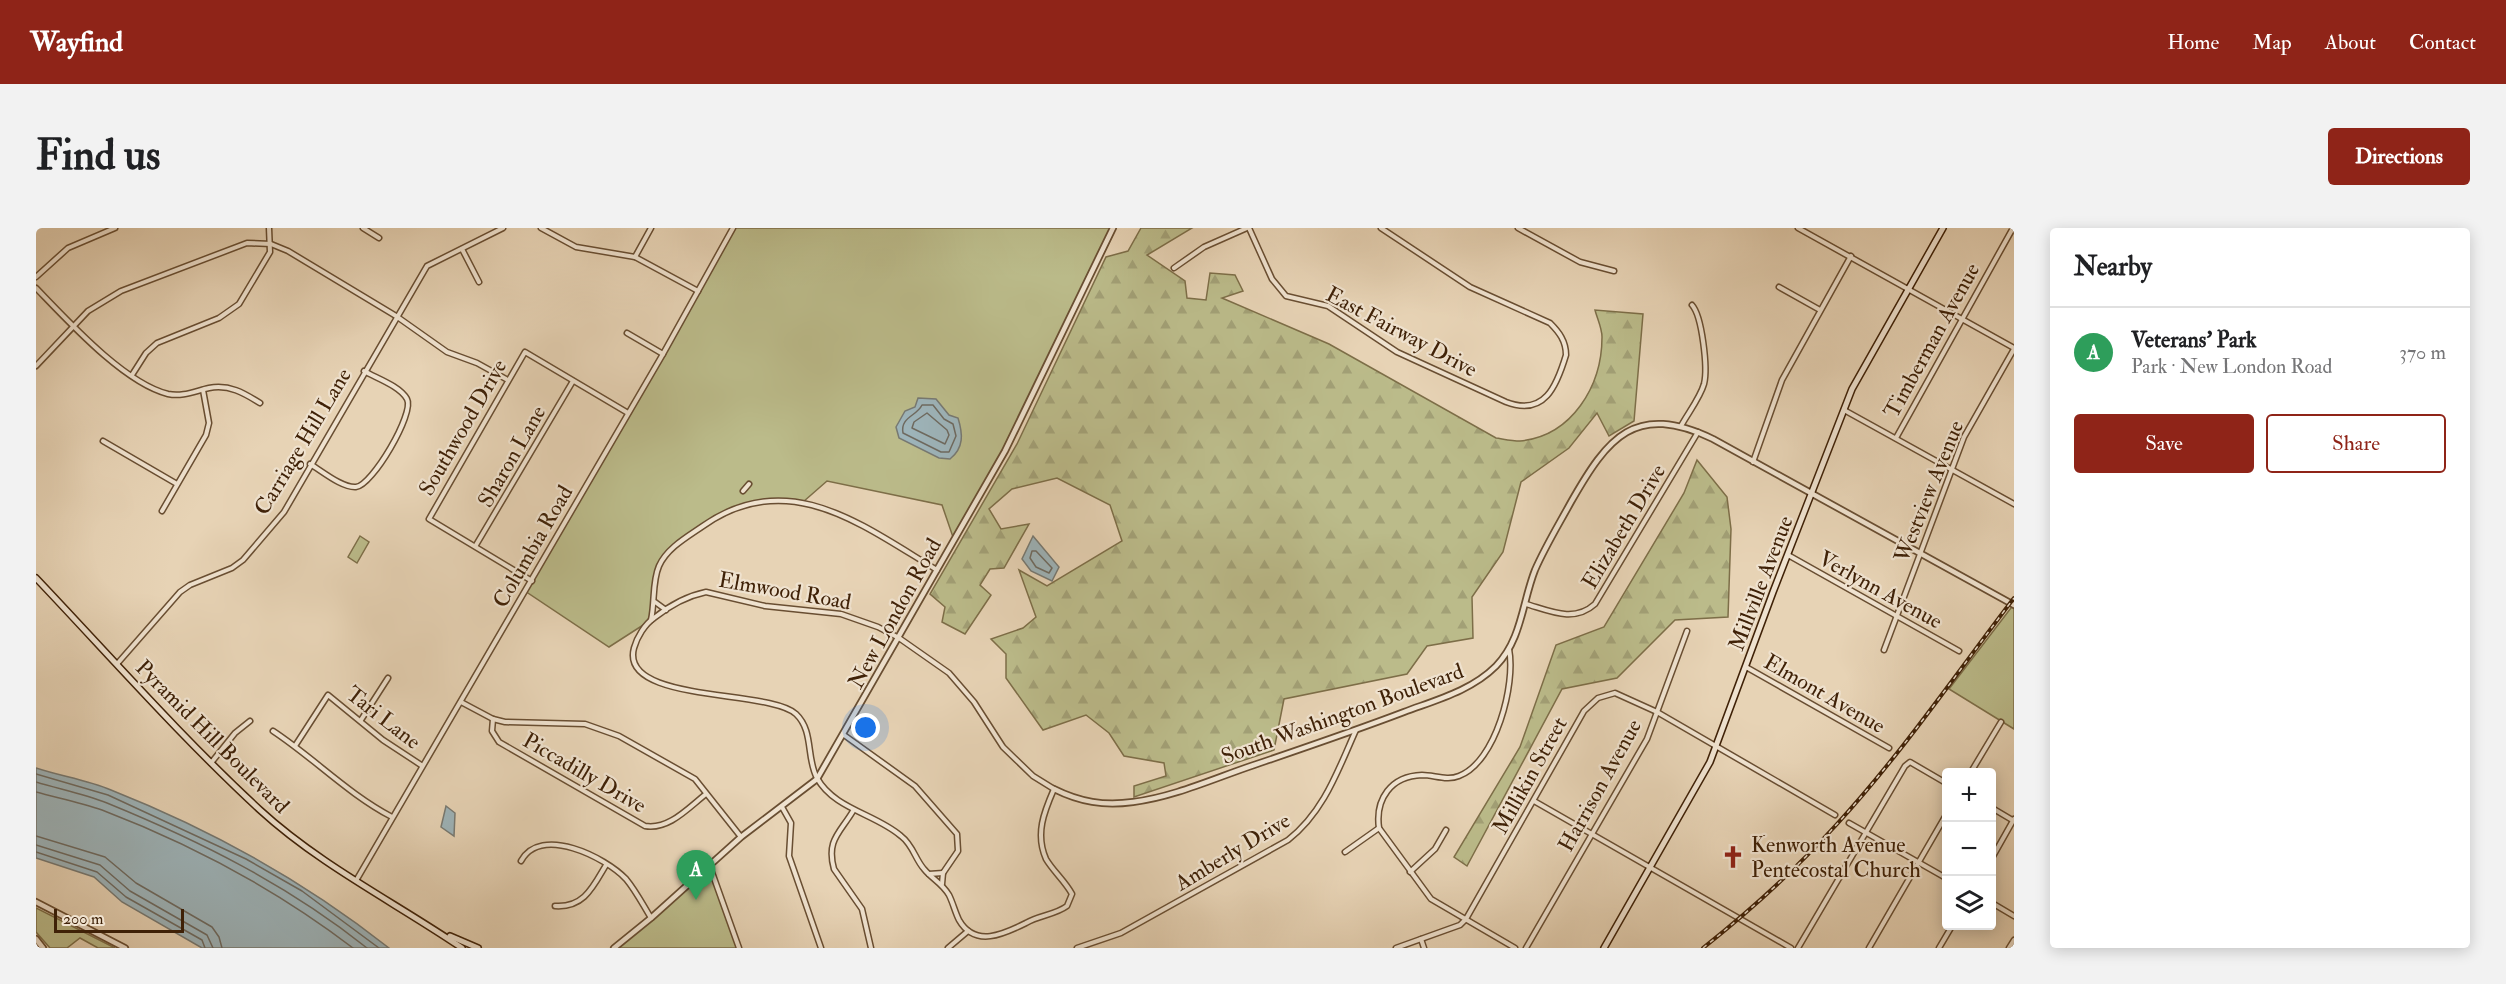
<!DOCTYPE html>
<html lang="en">
<head>
<meta charset="utf-8">
<style>
  :root { --surface:#fff; --page:#f2f2f2; --text:#202124; --muted:#757577; --line:#e0e0e0; --accent:#8f2418 }
  body { margin:0; font-family:"IM FELL Double Pica",serif; background:var(--page); color:var(--text) }
  .controls { position:absolute; right:18px; bottom:18px; display:grid; overflow:hidden; border-radius:6px; box-shadow:0 3px 15px #0003 }
  .controls button { width:54px; height:54px; display:grid; place-items:center; padding:0; border:0; border-bottom:2px solid var(--line); background:var(--surface); color:var(--text); font:30px sans-serif }
  .scale { position:absolute; left:18px; bottom:15px; width:130px; box-sizing:border-box; padding-left:6px; border:3px solid #3f2107; border-top:0; font-size:16px; line-height:21px; white-space:nowrap; color:#3f2107; -webkit-text-stroke:4px #efe2cf; paint-order:stroke }
  .you { position:absolute; left:830px; top:500px; width:21px; height:21px; margin:-15px; border:4px solid #fff; border-radius:50%; background:#1a73e8; box-shadow:0 0 0 9px #1a73e833 }
  .badge { display:grid; place-items:center; width:39px; height:39px; border-radius:50%; background:var(--accent); color:#fff; font-size:20px; font-weight:700 }
  .pin { position:absolute; translate:-50% -50px; filter:drop-shadow(0 2px 3px #0008) }
  .pin::after { content:''; position:absolute; top:32px; width:21px; height:18px; background:inherit; clip-path:polygon(0 0,100% 0,50% 100%) }
  .list { margin:0; padding:0; list-style:none }
  h2 { display:flex; justify-content:space-between; align-items:center; height:78px; margin:0; padding:0 24px; font-size:26px }
  h2 small { font-size:20px; font-weight:400; color:var(--muted) }
  .list li { display:grid; grid-template-columns:39px 1fr auto; gap:18px; align-items:center; box-sizing:border-box; height:90px; padding:0 24px; border-top:2px solid var(--line) }
  .list b { display:block; font-size:22px; white-space:nowrap }
  .list p { margin:0; font-size:20px; white-space:nowrap; color:var(--muted) }
  .list em { font-size:20px; font-style:normal; color:var(--muted) }
  .actions { display:flex; gap:12px; padding:18px 24px }
  .actions a { flex:1; padding:14px 0; border:2px solid var(--accent); border-radius:6px; text-align:center; font-size:21px; color:var(--accent) }
  .actions .main { background:var(--accent); color:#fff }
  .icon { flex:none; width:33px; height:33px; fill:none; stroke:currentColor; stroke-width:2; stroke-linecap:round; stroke-linejoin:round }
  .map { position:relative; flex:none; width:1978px; height:720px; overflow:hidden; border-radius:6px }
  header { display:flex; align-items:center; gap:36px; box-sizing:border-box; height:84px; padding:0 30px; background:var(--accent); color:#fff }
  header strong { font-size:28px }
  nav { display:flex; gap:33px; margin-inline-start:auto; font-size:21px }
  .intro { display:flex; align-items:center; justify-content:space-between; box-sizing:border-box; height:144px; padding:0 36px }
  h1 { margin:0; font-size:42px }
  .button { padding:15px 27px; border-radius:6px; background:var(--accent); color:#fff; font-size:21px; font-weight:700 }
  main { display:flex; gap:36px; padding:0 36px }
  aside { flex:1; background:var(--surface); border-radius:6px; box-shadow:0 3px 15px #0003 }
  .map>svg:first-child { display:block }
  .green { fill:#bbbb8a; stroke:#7d6e48; stroke-width:1.5 }
  .forest { fill:url(#forest-firs); stroke:#7d6e48; stroke-width:1.5 }
  .water { fill:#9db4ba; stroke:#777972; stroke-width:1.5 }
  .lines { fill:none; stroke-linecap:round; stroke-linejoin:round }
  .shore { stroke:#6e6a60; stroke-width:1.5 }
  .minor-casing { stroke:#694e32; stroke-width:7 }
  .tertiary-casing { stroke:#694e32; stroke-width:8 }
  .secondary-casing { stroke:#3f2107; stroke-width:8 }
  .minor { stroke:#efe2cf; stroke-width:4 }
  .tertiary { stroke:#efe2cf; stroke-width:4.5 }
  .secondary { stroke:#efe2cf; stroke-width:5 }
  .rail-casing { stroke:#3f2107; stroke-width:4 }
  .rail { stroke:#efe2cf; stroke-width:1.5; stroke-dasharray:4.5; stroke-linecap:butt }
  .labels { text-anchor:middle; stroke-width:4.5; stroke-linejoin:round; paint-order:stroke }
  .street-label { font-size:22px; fill:#3f2107; stroke:#efe2cf }
  .poi-label { font-size:22px; fill:#3f2107; stroke:#efe2cf; text-anchor:start }
</style>
</head>
<body>
<header>
<strong>Wayfind</strong>
<nav><a>Home</a><a>Map</a><a>About</a><a>Contact</a></nav>
</header>
<div class="intro"><h1>Find us</h1><a class="button">Directions</a></div>
<main>
<div class="map">
<svg width="1978" height="720" viewBox="0 0 1978 720">
  <defs>
    <pattern id="forest-firs" width="22" height="20" patternUnits="userSpaceOnUse" patternTransform="scale(1.5)"><rect width="22" height="20" fill="#bbbb8a"/><path d="M5 1l3.5 6h-7zM16 11l3.5 6h-7z" fill="#a2a076"/></pattern>
  </defs>
  <rect width="100%" height="100%" fill="#e7d3b5"/>
  <filter id="stains"><feTurbulence type="fractalNoise" baseFrequency=".00333" numOctaves="4"/><feColorMatrix values="0 0 0 0 .2 0 0 0 0 .09 0 0 0 0 .02 0 0 0 .5 -.17"/></filter>
  <radialGradient id="worn" r=".72"><stop offset=".6" stop-color="#630" stop-opacity="0"/><stop offset="1" stop-color="#630" stop-opacity=".3"/></radialGradient>
  <!-- green -->
  <g class="green">
    <path d="M697,0H1077L990,183L918,312L906,277L791,253L767,274C722,266 688,282 653,309C645,315 633,321 628,329C616,347 617,372 615,392L573,419L489,363Z"/>
    <polygon points="324,308 333,314 321,335 312,329"/>
    <polygon points="1978,376 1978,501 1913,461"/>
    <polygon points="673,636 703,720 578,720"/>
    <polygon points="0,680 79,720 62,720 44,710 31,720 14,720 0,704"/>
  </g>
  <!-- forest -->
  <g class="forest">
    <path d="M1105,0H1156L1111,27L1149,53L1151,70L1170,72L1174,45L1199,47L1207,63L1186,70L1293,116L1460,210C1467,211 1476,213 1484,213C1536,208 1566,158 1566,109C1566,100 1561,90 1559,82L1607,86L1598,193L1573,208L1561,185L1533,220L1485,254L1467,324L1436,369L1437,410L1391,418L1371,446L1248,471L1238,522L1098,569V558L1130,548L1128,535L1088,528L1073,505L1050,487L1007,502L970,450V426L955,411L987,400L1000,389L983,342L1011,358L1086,313L1074,277L1021,250L976,261L953,281L965,301L993,296L968,340L954,341L944,357L955,367L929,406L906,394L909,379L894,366L981,216L1070,29L1092,23Z"/>
    <polygon points="1661,232 1691,269 1695,301 1692,389 1639,392 1581,450 1526,461 1431,638 1418,629 1484,519 1520,417 1568,399 1648,265"/>
  </g>
  <!-- water -->
  <g class="water">
    <path d="M882,170L900,171L913,187L922,190C927,206 928,220 914,231L903,230L863,210L860,199L869,183L879,179Z"/>
    <polygon points="997,308 1023,339 1016,353 995,343 986,331"/>
    <path d="M0,540C24,548 51,552 75,562C176,602 267,652 353,720H166L86,674L58,649L0,630Z"/>
    <polygon points="410,578 419,585 418,608 405,599"/>
  </g>
  <g class="lines">
    <!-- shore -->
    <g class="shore">
      <path d="M886,177H897L908,191L917,196L920,208L913,224H905L867,205C864,189 881,188 886,177Z"/>
      <polygon points="891,185 911,202 913,207 909,216 876,200 878,194"/>
      <polygon points="996,323 1000,323 1016,340 1013,345 1000,339 994,330"/>
      <polyline points="0,546 72,567 210,631 266,663 343,720"/>
      <path d="M0,554C23,561 48,566 71,575C164,613 252,657 331,720"/>
      <path d="M0,564C22,570 45,575 66,582C155,616 241,662 317,720"/>
      <polyline points="0,608 69,629 100,655 176,699 183,709 186,720"/>
      <polyline points="0,617 64,637 94,663 171,707 177,720"/>
      <polyline points="0,624 61,644 90,669 166,712 169,720"/>
    </g>
    <!-- minor casing -->
    <g class="minor-casing">
      <g id="minor">
        <polyline points="327,0 343,10"/>
        <polyline points="505,0 540,19 599,29 662,63"/>
        <path d="M1213,0L1236,51L1250,68L1292,78L1361,124L1470,174C1509,189 1521,157 1530,127C1530,113 1523,104 1514,95L1434,59L1345,0"/>
        <polyline points="1482,0 1544,34 1578,43"/>
        <polyline points="1762,0 1978,120"/>
        <polyline points="426,21 443,54"/>
        <polyline points="599,29 615,0"/>
        <polyline points="1138,40 1168,19 1211,0"/>
        <polyline points="0,49 32,20 79,0"/>
        <polyline points="1743,59 1784,82"/>
        <path d="M0,60C32,93 88,155 132,166C147,169 159,163 173,160C193,156 208,165 224,175"/>
        <polyline points="591,105 627,126"/>
        <polyline points="0,138 52,83 85,63 211,15 235,16 252,23 360,88 411,124 441,135 470,151"/>
        <polyline points="96,147 110,125 121,115 183,90 203,76 234,24 233,0"/>
        <polyline points="1808,182 1978,276"/>
        <path d="M1645,198C1652,185 1664,170 1668,156C1672,140 1666,88 1656,77"/>
        <polyline points="1860,210 1977,0"/>
        <polyline points="67,213 141,256"/>
        <polyline points="1717,234 1746,152 1815,28"/>
        <path d="M274,236C286,243 306,260 320,259C336,258 379,185 371,171C364,158 340,150 328,143"/>
        <polyline points="707,263 713,256"/>
        <polyline points="126,283 170,207 173,195 167,162"/>
        <polyline points="440,317 537,153"/>
        <polyline points="1752,327 1923,423"/>
        <polyline points="496,353 393,291 489,124 592,185"/>
        <path d="M670,364L729,378L805,386L842,399L863,410L913,445L938,474L967,519L997,548L1018,561C1008,584 999,606 1010,631C1017,643 1029,653 1036,666L1031,678C1019,687 1003,687 990,695C968,706 939,720 923,692C919,684 917,675 913,667C906,655 896,651 888,641C879,631 877,617 865,608C840,586 798,581 781,550C770,530 778,503 760,486C733,461 583,475 598,420C601,409 609,396 618,390C633,378 651,368 670,364Z"/>
        <polyline points="619,374 630,382"/>
        <path d="M1490,376C1514,383 1538,395 1559,376L1662,204"/>
        <path d="M615,392C619,374 616,354 623,338C631,320 651,309 667,298C752,238 826,297 901,342"/>
        <path d="M1473,421C1480,456 1460,534 1423,548C1411,553 1398,547 1386,547C1355,548 1339,571 1343,600L1395,671L1479,720"/>
        <polyline points="1848,422 1928,209 1978,121"/>
        <polyline points="81,436 144,364 154,357 196,340 207,332 248,284 391,38 467,0"/>
        <polyline points="1710,439 1853,520"/>
        <polyline points="425,474 457,491 469,494 549,496 583,508 659,551 705,609"/>
        <path d="M457,491L456,503L463,514L609,598C633,602 652,580 670,566"/>
        <polyline points="325,492 352,450"/>
        <path d="M237,503C278,530 312,566 356,589"/>
        <polyline points="808,507 879,558 921,606 922,623 907,645 906,656"/>
        <polyline points="259,518 292,467 347,512 385,537"/>
        <polyline points="175,535 199,505 214,493"/>
        <polyline points="1935,544 1965,494"/>
        <polyline points="1498,573 1755,720"/>
        <polyline points="746,579 755,595 753,628 785,720"/>
        <polyline points="1956,580 1978,593"/>
        <path d="M817,583C804,605 790,612 798,641L826,681L835,720"/>
        <polyline points="1813,595 1910,650"/>
        <polyline points="1309,624 1343,600"/>
        <polyline points="1956,630 1978,591"/>
        <path d="M485,633C505,597 569,629 590,651C600,663 607,677 615,690"/>
        <polyline points="673,636 703,720"/>
        <polyline points="1374,644 1399,621 1410,602"/>
        <polyline points="893,646 907,645"/>
        <polyline points="321,651 627,126 697,0"/>
        <polyline points="1956,675 1978,688"/>
        <path d="M519,678C548,680 557,659 570,637"/>
        <polyline points="1385,711 1388,720"/>
        <polyline points="912,720 932,703"/>
        <path d="M1041,720L1085,705L1252,612C1288,584 1302,542 1320,502"/>
        <polyline points="1360,720 1424,697 1430,691 1548,483 1562,470 1579,465 1621,484 1799,587"/>
        <polyline points="1490,720 1611,511 1651,403"/>
        <polyline points="1762,720 1869,538 1874,534 1910,555"/>
        <polyline points="1833,720 1910,587"/>
        <polyline points="1903,720 1916,698"/>
        <polyline points="1973,720 1978,712"/>
      </g>
    </g>
    <!-- tertiary casing -->
    <g class="tertiary-casing">
      <g id="tertiary">
        <path d="M1018,561C1044,574 1068,578 1097,574C1138,569 1179,550 1218,537C1268,520 1318,503 1368,484C1400,472 1435,463 1460,438C1486,411 1486,375 1499,342C1509,319 1523,296 1535,274C1572,209 1599,174 1677,211L1978,377"/>
        <polyline points="0,674 89,720"/>
        <polyline points="0,711 7,720"/>
        <polyline points="578,720 615,690 705,609 781,551 969,223 1077,0"/>
      </g>
    </g>
    <!-- secondary casing -->
    <g class="secondary-casing">
      <g id="secondary">
        <path d="M0,350C74,428 145,509 224,582C284,637 360,675 426,720"/>
        <polyline points="414,708 442,720"/>
        <polyline points="1568,720 1674,534 1737,364 1816,161 1907,0"/>
      </g>
    </g>
    <!-- minor -->
    <use href="#minor" class="minor"/>
    <!-- tertiary -->
    <use href="#tertiary" class="tertiary"/>
    <!-- secondary -->
    <use href="#secondary" class="secondary"/>
    <!-- rail casing -->
    <g class="rail-casing">
      <path id="rail" d="M1667,720C1715,682 1760,641 1801,596C1866,525 1920,446 1978,370"/>
    </g>
    <!-- rail -->
    <use href="#rail" class="rail"/>
  </g>
  <!-- icons -->
  <defs>
    <g id="church-bare" transform="scale(1.8)"><path d="M-1.2-6h2.4v3.5h3.3v2.4h-3.3V6h-2.4V-.1h-3.3v-2.4h3.3Z" fill="#8f2418" stroke="#efe2cf" stroke-width="2.5" paint-order="stroke"/></g>
  </defs>
  <g fill-rule="evenodd">
    <use href="#church-bare" x="1697" y="629"/>
  </g>
  <g class="labels">
    <!-- street labels -->
    <g class="street-label">
      <text transform="translate(1366 103) rotate(28)" y="8">East Fairway Drive</text>
      <text transform="translate(1895 112) rotate(-61)" y="8">Timberman Avenue</text>
      <text transform="translate(426 199) rotate(-60)" y="8">Southwood Drive</text>
      <text transform="translate(266 213) rotate(-59)" y="8">Carriage Hill Lane</text>
      <text transform="translate(475 228) rotate(-60)" y="8">Sharon Lane</text>
      <text transform="translate(1892 263) rotate(-68)" y="8">Westview Avenue</text>
      <text transform="translate(1587 298) rotate(-59)" y="8">Elizabeth Drive</text>
      <text transform="translate(496 318) rotate(-60)" y="8">Columbia Road</text>
      <text transform="translate(1724 355) rotate(-69)" y="8">Millville Avenue</text>
      <text transform="translate(1845 361) rotate(29)" y="8">Verlynn Avenue</text>
      <text transform="translate(749 362) rotate(10)" y="8">Elmwood Road</text>
      <text transform="translate(858 385) rotate(-61)" y="8">New London Road</text>
      <text transform="translate(1789 465) rotate(30)" y="8">Elmont Avenue</text>
      <text transform="translate(1306 485) rotate(-20)" y="8">South Washington Boulevard</text>
      <text transform="translate(348 489) rotate(38)" y="8">Tari Lane</text>
      <text transform="translate(177 508) rotate(45)" y="8">Pyramid Hill Boulevard</text>
      <text transform="translate(549 544) rotate(30)" y="8">Piccadilly Drive</text>
      <text transform="translate(1493 547) rotate(-61)" y="8">Millikin Street</text>
      <text transform="translate(1563 557) rotate(-61)" y="8">Harrison Avenue</text>
      <text transform="translate(1196 623) rotate(-31)" y="8">Amberly Drive</text>
    </g>
    <!-- poi labels -->
    <g class="poi-label">
      <text x="1715" y="624">Kenworth Avenue<tspan x="1715" dy="25">Pentecostal Church</tspan></text>
    </g>
  </g>
  <rect width="100%" height="100%" filter="url(#stains)"/>
  <rect width="100%" height="100%" fill="url(#worn)"/>
</svg>
<div class="controls">
<button>+</button>
<button>−</button>
<button><svg class="icon" aria-label="layers" viewBox="0 0 24 24"><path d="M12 4l9 5-9 5-9-5zM3 14l9 5 9-5"/></svg></button>
</div>
<div class="scale">200 m</div>
<div class="you"></div>
<div class="pin badge" style="left:660px;top:672px;background:#2e9e5b">A</div>
</div>
<aside>
<h2>Nearby<small></small></h2>
<ul class="list">
<li><span class="badge" style="background:#2e9e5b">A</span><div><b>Veterans’ Park</b><p>Park · New London Road</p></div><em>370 m</em></li>
</ul>
<div class="actions"><a class="main">Save</a><a>Share</a></div>
</aside>
</main>
</body>
</html>
